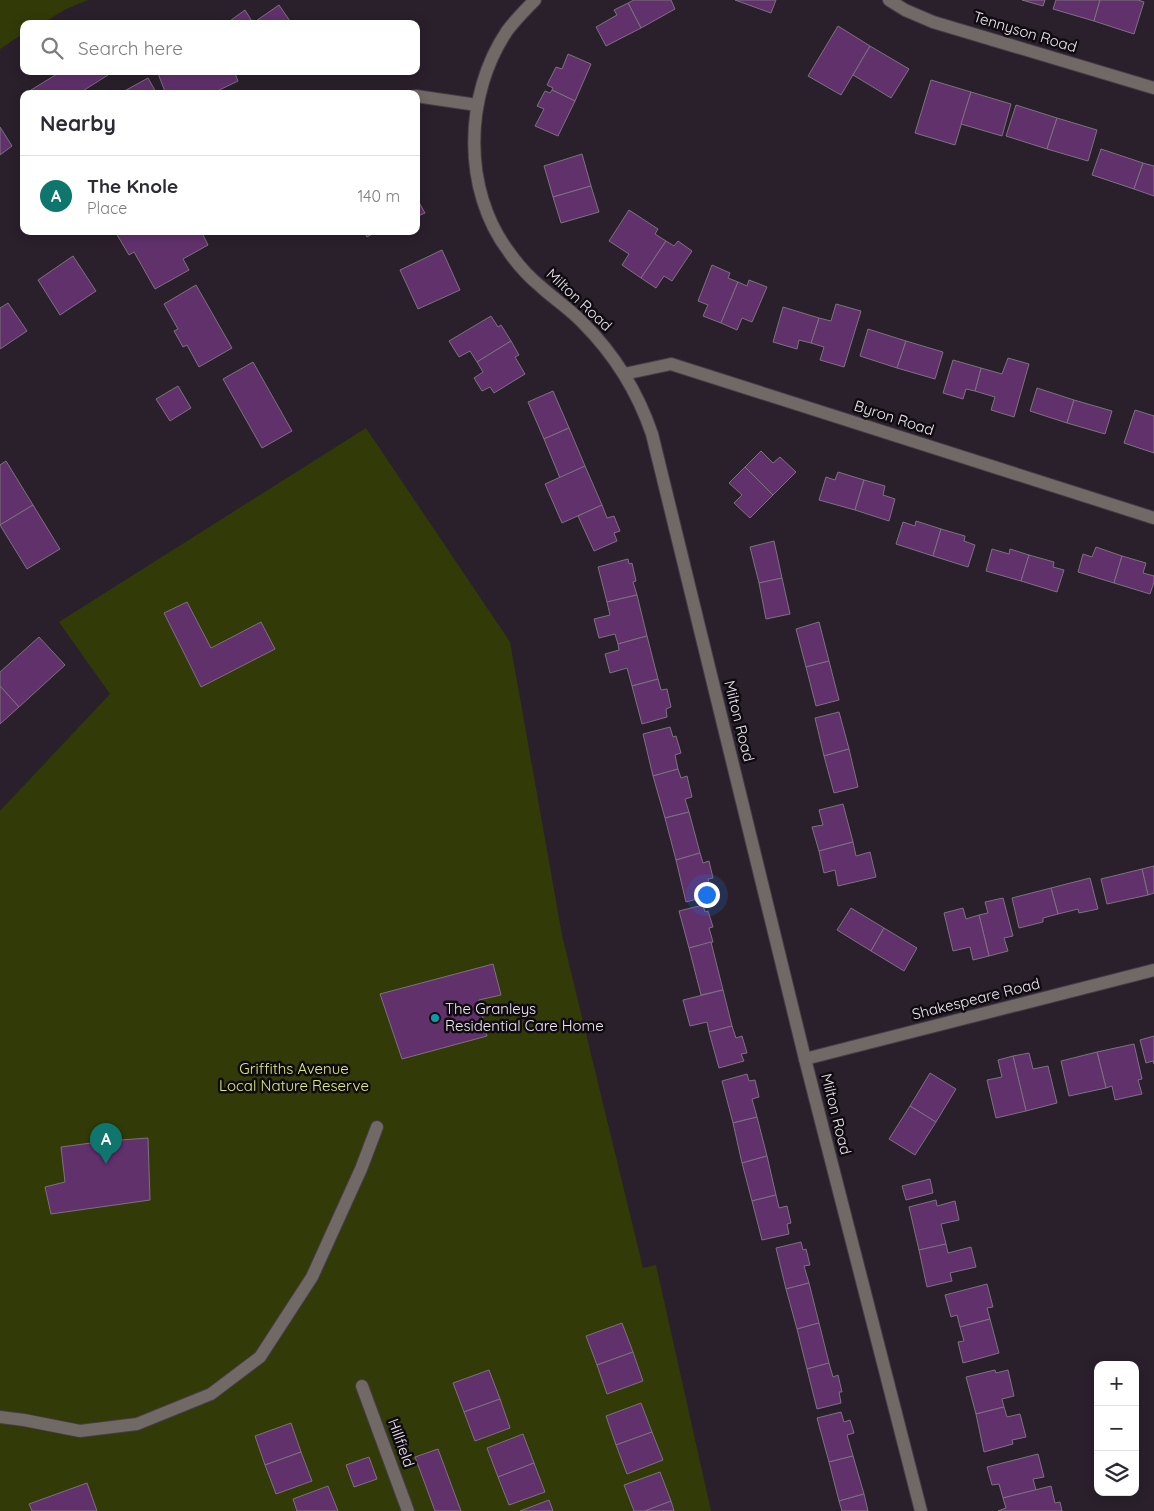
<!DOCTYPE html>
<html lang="en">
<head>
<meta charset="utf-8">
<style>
  :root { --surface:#fff; --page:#f2f2f3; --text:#2b2b33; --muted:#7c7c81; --line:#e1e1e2; --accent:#0f766e }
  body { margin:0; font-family:Quicksand,sans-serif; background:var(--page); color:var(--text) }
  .controls { position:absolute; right:15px; bottom:15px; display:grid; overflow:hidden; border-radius:10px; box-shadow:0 2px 12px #0003 }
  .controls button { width:45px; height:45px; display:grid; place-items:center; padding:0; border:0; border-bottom:1px solid var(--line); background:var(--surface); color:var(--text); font:25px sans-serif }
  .you { position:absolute; left:706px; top:894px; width:18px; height:18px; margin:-12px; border:4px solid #fff; border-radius:50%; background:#1a73e8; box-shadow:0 0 0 8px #1a73e833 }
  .badge { display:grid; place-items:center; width:32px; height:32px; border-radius:50%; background:var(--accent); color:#fff; font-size:16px; font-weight:700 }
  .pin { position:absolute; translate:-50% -41px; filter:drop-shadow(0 1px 2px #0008) }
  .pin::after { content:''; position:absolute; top:26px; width:18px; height:15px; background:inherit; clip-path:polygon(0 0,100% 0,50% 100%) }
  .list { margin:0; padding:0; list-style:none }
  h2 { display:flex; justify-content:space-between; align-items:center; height:65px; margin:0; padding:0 20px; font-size:21px }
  h2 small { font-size:16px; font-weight:400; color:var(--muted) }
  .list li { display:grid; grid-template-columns:32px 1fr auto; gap:15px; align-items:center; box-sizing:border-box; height:80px; padding:0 20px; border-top:1px solid var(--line) }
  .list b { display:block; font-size:19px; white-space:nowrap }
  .list p { margin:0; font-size:16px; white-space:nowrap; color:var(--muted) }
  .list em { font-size:16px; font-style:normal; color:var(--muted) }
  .icon { flex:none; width:28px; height:28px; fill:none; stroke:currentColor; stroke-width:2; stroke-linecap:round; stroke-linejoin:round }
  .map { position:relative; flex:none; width:1154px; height:1511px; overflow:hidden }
  .search { position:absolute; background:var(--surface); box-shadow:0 2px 12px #0003; left:20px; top:20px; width:400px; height:55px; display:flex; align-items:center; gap:12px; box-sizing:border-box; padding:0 18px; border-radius:10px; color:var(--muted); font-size:19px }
  .panel { position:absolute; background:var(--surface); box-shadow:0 2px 12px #0003; left:20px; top:90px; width:400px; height:145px; border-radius:10px }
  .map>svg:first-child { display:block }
  .green { fill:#323b07 }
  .building { fill:#61316c; stroke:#7d717f }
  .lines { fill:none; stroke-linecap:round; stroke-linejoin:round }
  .service-casing { stroke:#463c47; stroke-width:14 }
  .minor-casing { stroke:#463c47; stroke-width:14 }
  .tertiary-casing { stroke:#463c47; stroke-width:14 }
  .service { stroke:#716965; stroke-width:12 }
  .minor { stroke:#716965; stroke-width:12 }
  .tertiary { stroke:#716965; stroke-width:12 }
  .culture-dot { fill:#0f9aa8; stroke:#100b11; stroke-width:2 }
  .labels { text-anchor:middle; stroke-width:5; stroke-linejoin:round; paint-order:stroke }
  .street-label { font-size:15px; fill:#efe8f0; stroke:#100b11 }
  .poi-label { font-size:15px; fill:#efe8f0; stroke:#100b11; text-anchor:start }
  .park-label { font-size:15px; fill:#d8ef7f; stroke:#100b11 }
</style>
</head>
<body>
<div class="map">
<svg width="1154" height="1511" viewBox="0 0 1154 1511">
  <rect width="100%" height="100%" fill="#2a202c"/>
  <!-- green -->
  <g class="green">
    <polygon points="0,0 88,0 66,9 41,24 24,24 24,33 0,49"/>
    <polygon points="366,428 510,642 562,935 643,1268 656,1265 711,1511 0,1511 0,811 110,694 59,622"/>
  </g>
  <!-- building -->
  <g class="building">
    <polygon points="634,0 671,0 675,9 641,28 628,3"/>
    <polygon points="735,0 776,0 771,13"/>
    <polygon points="1022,0 1045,0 1043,6"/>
    <polygon points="1056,0 1100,0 1094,21 1053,9"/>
    <polygon points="1100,0 1138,0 1144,2 1134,34 1094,21"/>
    <polygon points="628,3 641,28 606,46 596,27 617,15 614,10"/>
    <polygon points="279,5 292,24 227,23 245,10 253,23"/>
    <polygon points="838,26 870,46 841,95 808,76"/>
    <polygon points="870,46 909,69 891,98 853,75"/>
    <polygon points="568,54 591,64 575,101 552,90 553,88 547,85 556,67 562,69"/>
    <polygon points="62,71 106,71 108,75 78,94 34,94 31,90"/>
    <polygon points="157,71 234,71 238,81 211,94 166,94"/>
    <polygon points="148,78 157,94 119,94"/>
    <polygon points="931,80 971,92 955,145 915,133"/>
    <polygon points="552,90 575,101 558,136 535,126 544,109 537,106 545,91 550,93"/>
    <polygon points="971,92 1011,104 1002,136 961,124"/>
    <polygon points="1016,105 1057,118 1047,149 1006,136"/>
    <polygon points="1057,118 1097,130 1088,161 1047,149"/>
    <polygon points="0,127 12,146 0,155"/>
    <polygon points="1101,149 1143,163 1134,189 1092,175"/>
    <polygon points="582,154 591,186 553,197 544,166"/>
    <polygon points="1143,163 1154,166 1154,196 1134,189"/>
    <polygon points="591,186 599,212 561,223 553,197"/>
    <polygon points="416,197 425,213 416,217"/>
    <polygon points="629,210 658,229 655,234 666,241 641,278 622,265 629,254 609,241"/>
    <polygon points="120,231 201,231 208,245 183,259 189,270 155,289 134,252 129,255 116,233"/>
    <polygon points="364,231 377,231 367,237"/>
    <polygon points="666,241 674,246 678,241 692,251 672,281 664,276 656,288 641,278"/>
    <polygon points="442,250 460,290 418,309 400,270"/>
    <polygon points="73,256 96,291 60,315 38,280"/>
    <polygon points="712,265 730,273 728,278 738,282 721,323 703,316 708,305 698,301"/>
    <polygon points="749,280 767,287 752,322 742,318 737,330 721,323 738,282 747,286"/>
    <polygon points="196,285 232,348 199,367 187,345 183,347 174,331 178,329 164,304"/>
    <polygon points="8,303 27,331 0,349 0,308"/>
    <polygon points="836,304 861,311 844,367 820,360 824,347 811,343 819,318 831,321"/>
    <polygon points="783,307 819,318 811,343 799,340 797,349 773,342"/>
    <polygon points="491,316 498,327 501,325 511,341 477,362 470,351 459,357 449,341"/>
    <polygon points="868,329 906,341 897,368 860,356"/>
    <polygon points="511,341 519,355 515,357 525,374 494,393 490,387 482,391 474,378 483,372 477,362"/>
    <polygon points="906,341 943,352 935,379 897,368"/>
    <polygon points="1008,358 1029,364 1014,417 991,410 995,397 975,391 981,368 1002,374"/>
    <polygon points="953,360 981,368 975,391 966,389 963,399 943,393"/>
    <polygon points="253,362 292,431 262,448 223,379"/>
    <polygon points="178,386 191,408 170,421 156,399"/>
    <polygon points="1037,388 1074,400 1067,423 1030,411"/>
    <polygon points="553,391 569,428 544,439 528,402"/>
    <polygon points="1074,400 1112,411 1105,434 1067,423"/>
    <polygon points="1135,410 1154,416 1154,453 1124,443"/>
    <polygon points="569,428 585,466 560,478 544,439"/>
    <polygon points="761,451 773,463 780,457 796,472 773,495 745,467"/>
    <polygon points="6,461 33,505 0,525 0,465"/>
    <polygon points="585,466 602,505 562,523 545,484"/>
    <polygon points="745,467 773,495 750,518 734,503 742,495 729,483"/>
    <polygon points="838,472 864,480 855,510 819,500 826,477 835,480"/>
    <polygon points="864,480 885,486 883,495 895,499 889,521 855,510"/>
    <polygon points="33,505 60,549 27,569 0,525"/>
    <polygon points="602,505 607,518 614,516 620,531 614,533 617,541 594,551 578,516"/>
    <polygon points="916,521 941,529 933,556 896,544 903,522 915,526"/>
    <polygon points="941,529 965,536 964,541 975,545 968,567 933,556"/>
    <polygon points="774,541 782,578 759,583 750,547"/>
    <polygon points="1096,547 1122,556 1114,583 1078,572 1083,554 1092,557"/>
    <polygon points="992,549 1009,554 1010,549 1029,555 1021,581 986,571"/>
    <polygon points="1029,555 1054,562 1053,567 1064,570 1057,592 1021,581"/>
    <polygon points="1122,556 1146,563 1143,573 1154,576 1154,582 1150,594 1114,583"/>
    <polygon points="628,559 629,564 632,563 636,581 633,582 637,595 607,602 598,567"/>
    <polygon points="782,578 790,614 766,619 759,583"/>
    <polygon points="637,595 647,636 618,644 615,634 599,638 594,619 610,615 607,602"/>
    <polygon points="187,602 211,648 261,622 275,649 201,687 164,613"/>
    <polygon points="819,622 829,661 806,667 796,629"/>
    <polygon points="647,636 658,679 632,686 627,668 610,673 605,654 619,650 618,644"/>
    <polygon points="39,637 65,665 19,707 0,686 0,672"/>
    <polygon points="829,661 839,700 816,706 806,667"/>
    <polygon points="658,679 661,690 667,689 671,707 666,709 667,717 642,724 632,686"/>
    <polygon points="0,686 19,707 0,724"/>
    <polygon points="839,712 849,749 824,756 815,718"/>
    <polygon points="670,727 673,737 676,736 681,753 675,755 678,769 653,776 643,734"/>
    <polygon points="849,749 858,787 834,793 824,756"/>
    <polygon points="678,769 681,778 687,776 692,797 685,799 689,812 665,818 653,776"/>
    <polygon points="843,804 853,842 819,851 812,827 823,825 819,810"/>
    <polygon points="689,812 700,853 676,860 665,818"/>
    <polygon points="853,842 856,856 870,852 876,877 838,886 835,870 824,873 819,851"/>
    <polygon points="700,853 703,863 709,861 713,878 708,879 712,895 686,902 676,860"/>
    <polygon points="1154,866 1154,893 1148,895 1142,869"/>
    <polygon points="1142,869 1148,895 1107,904 1101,879"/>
    <polygon points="1090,878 1098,909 1079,913 1078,909 1058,914 1051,888"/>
    <polygon points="1051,888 1058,914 1043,918 1043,922 1019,928 1012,898"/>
    <polygon points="1003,898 1013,936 1004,938 1008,951 989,956 979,915 988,913 985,902"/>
    <polygon points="703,905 705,912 708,911 713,927 709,928 713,942 689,948 679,911"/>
    <polygon points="851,908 884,928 871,951 837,930"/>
    <polygon points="963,908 966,919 979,915 989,956 973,960 970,947 953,951 944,913"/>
    <polygon points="884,928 917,948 904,971 871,951"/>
    <polygon points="711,942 723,990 701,995 689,948"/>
    <polygon points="493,964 501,995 479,1000 487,1036 402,1059 380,994"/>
    <polygon points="723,990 732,1026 709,1032 707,1022 690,1026 683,1000"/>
    <polygon points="732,1026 736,1038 742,1036 747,1053 741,1054 744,1061 719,1068 709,1032"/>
    <polygon points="1154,1036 1154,1064 1153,1061 1146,1063 1140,1040"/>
    <polygon points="1134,1044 1142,1079 1138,1080 1142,1094 1115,1100 1112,1086 1106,1088 1097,1052"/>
    <polygon points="1097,1052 1106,1088 1069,1096 1061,1061"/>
    <polygon points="1029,1053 1033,1069 1048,1066 1057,1103 1026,1111 1013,1056"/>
    <polygon points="1013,1056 1026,1111 996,1118 987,1080 1002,1077 998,1060"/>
    <polygon points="930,1073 956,1089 936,1122 910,1106"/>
    <polygon points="747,1074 749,1081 755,1080 759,1097 752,1099 757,1117 733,1123 722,1081"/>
    <polygon points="910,1106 936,1122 915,1155 889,1139"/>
    <polygon points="757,1117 767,1156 742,1163 733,1123"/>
    <polygon points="104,1129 113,1133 121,1140 148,1138 150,1200 51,1214 45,1187 65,1182 61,1147 91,1143 91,1137 96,1131"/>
    <polygon points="767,1156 776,1195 752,1201 742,1163"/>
    <polygon points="930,1179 933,1193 906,1200 902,1186"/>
    <polygon points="776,1195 779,1208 787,1206 791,1223 787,1224 789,1234 762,1240 752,1201"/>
    <polygon points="936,1200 937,1206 955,1201 959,1220 941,1224 946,1244 919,1250 909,1207"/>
    <polygon points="801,1242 803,1250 806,1249 810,1265 804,1266 809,1283 786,1289 776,1248"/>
    <polygon points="946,1244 948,1253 971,1247 976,1267 950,1273 952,1281 927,1287 919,1250"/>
    <polygon points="809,1283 819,1323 797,1329 786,1289"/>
    <polygon points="987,1284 993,1307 987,1308 990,1319 960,1327 957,1315 951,1317 945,1295"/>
    <polygon points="990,1319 999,1353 963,1363 958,1342 964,1341 960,1327"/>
    <polygon points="622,1323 633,1352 597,1365 586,1336"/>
    <polygon points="819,1323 829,1363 807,1369 797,1329"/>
    <polygon points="633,1352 643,1381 607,1394 597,1365"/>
    <polygon points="829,1363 833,1377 838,1375 842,1392 839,1392 841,1403 817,1409 807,1369"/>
    <polygon points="489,1370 500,1399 464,1412 453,1383"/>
    <polygon points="995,1370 996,1373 1008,1370 1014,1396 1002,1399 1004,1407 976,1414 966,1377"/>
    <polygon points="500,1399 510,1428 475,1441 464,1412"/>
    <polygon points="641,1403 652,1432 616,1445 606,1416"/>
    <polygon points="1004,1407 1007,1417 1020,1414 1026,1437 1012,1440 1013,1444 984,1452 976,1414"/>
    <polygon points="841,1412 844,1422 850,1420 854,1433 847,1435 853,1456 829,1462 817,1418"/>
    <polygon points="291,1423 301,1452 265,1465 255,1436"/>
    <polygon points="652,1432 663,1460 627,1474 616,1445"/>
    <polygon points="523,1434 534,1463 498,1477 487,1448"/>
    <polygon points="438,1449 461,1511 435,1511 415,1457"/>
    <polygon points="301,1452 312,1481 276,1494 265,1465"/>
    <polygon points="1038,1454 1044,1477 1033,1479 1036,1490 1003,1498 999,1484 992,1485 987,1467"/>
    <polygon points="853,1456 864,1494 839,1501 829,1462"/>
    <polygon points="369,1457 377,1479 354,1487 346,1465"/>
    <polygon points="534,1463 545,1492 509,1505 498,1477"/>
    <polygon points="660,1472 671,1501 645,1511 634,1511 624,1485"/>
    <polygon points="87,1483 97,1511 32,1511 29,1504"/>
    <polygon points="328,1486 338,1511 297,1511 293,1499"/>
    <polygon points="1051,1486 1055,1503 1060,1502 1062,1511 998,1511 1006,1508 1003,1498"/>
    <polygon points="864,1494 868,1511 842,1511 839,1501"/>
    <polygon points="549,1500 553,1511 520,1511"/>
    <polygon points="671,1501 674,1511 645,1511"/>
  </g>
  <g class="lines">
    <!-- service casing -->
    <g class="service-casing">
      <polyline id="service" points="0,1417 24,1420 80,1431 137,1424 211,1394 260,1357 312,1277 361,1169 377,1127"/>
    </g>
    <!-- minor casing -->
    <g class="minor-casing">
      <g id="minor">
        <path d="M535,0C525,10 515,20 507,31C464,95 462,190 509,252C518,265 528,276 540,286C554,299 570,309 583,323C614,354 638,393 652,434L805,1059L921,1511"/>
        <polyline points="416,96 477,105"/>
        <polyline points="624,374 671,364 1154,518"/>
        <polyline points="805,1059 1154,970"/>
        <polyline points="362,1386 408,1511"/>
      </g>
    </g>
    <!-- tertiary casing -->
    <g class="tertiary-casing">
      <polyline id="tertiary" points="889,0 905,10 933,22 1154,88"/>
    </g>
    <!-- service -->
    <use href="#service" class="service"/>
    <!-- minor -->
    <use href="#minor" class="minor"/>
    <!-- tertiary -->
    <use href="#tertiary" class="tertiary"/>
  </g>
  <!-- markers -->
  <circle class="culture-dot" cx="435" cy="1018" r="5"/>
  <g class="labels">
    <!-- street labels -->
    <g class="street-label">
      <text transform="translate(1025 32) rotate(17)" y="5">Tennyson Road</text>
      <text transform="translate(579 300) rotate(43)" y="5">Milton Road</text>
      <text transform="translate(894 418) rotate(18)" y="5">Byron Road</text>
      <text transform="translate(739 721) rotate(76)" y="5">Milton Road</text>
      <text transform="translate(976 999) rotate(-14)" y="5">Shakespeare Road</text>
      <text transform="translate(836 1114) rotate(76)" y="5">Milton Road</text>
      <text transform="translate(401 1443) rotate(70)" y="5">Hillfield</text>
    </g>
    <!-- poi labels -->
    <g class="poi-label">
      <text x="445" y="1014">The Granleys<tspan x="445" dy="17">Residential Care Home</tspan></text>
    </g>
    <!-- park labels -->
    <g class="park-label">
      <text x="294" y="1074">Griffiths Avenue<tspan x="294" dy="17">Local Nature Reserve</tspan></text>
    </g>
  </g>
</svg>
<div class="controls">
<button>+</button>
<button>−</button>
<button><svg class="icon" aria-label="layers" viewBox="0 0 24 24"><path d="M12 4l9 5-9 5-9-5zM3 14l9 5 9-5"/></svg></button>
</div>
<div class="you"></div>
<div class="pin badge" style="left:106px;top:1164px">A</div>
<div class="search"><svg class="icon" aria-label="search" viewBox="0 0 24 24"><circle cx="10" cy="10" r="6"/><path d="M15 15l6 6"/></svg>Search here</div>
<section class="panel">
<h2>Nearby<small></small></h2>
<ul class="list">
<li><span class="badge">A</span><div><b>The Knole</b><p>Place</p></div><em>140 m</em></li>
</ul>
</section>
</div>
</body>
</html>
